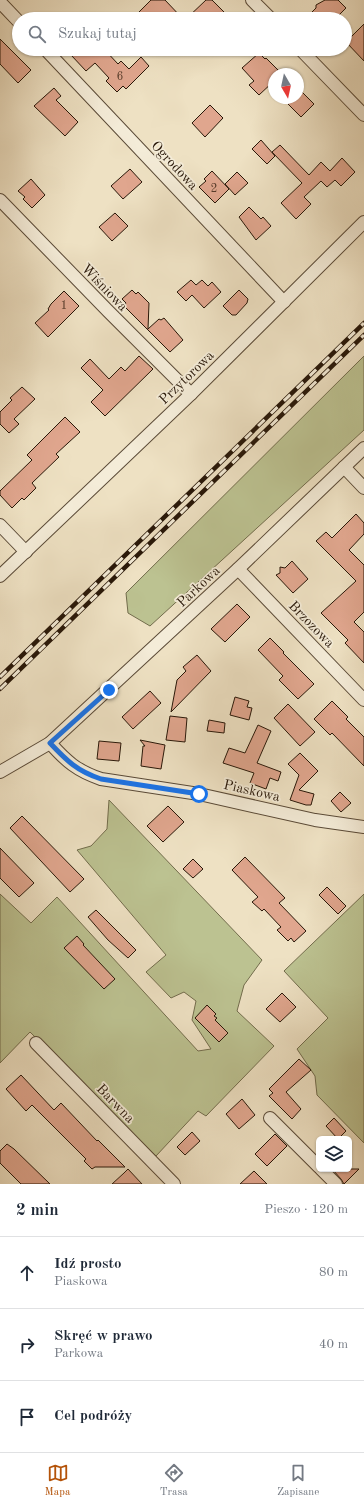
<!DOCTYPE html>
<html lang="pl">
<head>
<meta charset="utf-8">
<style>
  :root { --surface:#fff; --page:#f2f2f3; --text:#1f2937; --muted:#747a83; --line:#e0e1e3; --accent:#b45309 }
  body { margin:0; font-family:"Old Standard TT",serif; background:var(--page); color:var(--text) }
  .controls { position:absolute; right:12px; bottom:12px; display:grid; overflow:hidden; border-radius:6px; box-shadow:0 1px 3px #0004 }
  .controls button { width:36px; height:36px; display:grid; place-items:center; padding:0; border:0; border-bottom:1px solid var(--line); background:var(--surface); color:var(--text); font:20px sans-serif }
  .compass { position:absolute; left:268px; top:68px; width:36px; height:36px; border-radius:50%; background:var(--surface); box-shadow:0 1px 3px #0004; rotate:171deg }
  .stop { position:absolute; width:12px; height:12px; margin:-9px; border:3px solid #1a73e8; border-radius:50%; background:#fff }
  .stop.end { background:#1a73e8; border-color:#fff; box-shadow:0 1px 4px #0008 }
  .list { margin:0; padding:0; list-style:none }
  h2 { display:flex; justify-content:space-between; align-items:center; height:52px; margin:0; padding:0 16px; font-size:17px }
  h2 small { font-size:13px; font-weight:400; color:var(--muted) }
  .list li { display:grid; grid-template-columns:26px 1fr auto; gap:12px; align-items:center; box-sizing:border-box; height:72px; padding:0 16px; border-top:1px solid var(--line) }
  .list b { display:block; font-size:15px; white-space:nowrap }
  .list p { margin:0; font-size:13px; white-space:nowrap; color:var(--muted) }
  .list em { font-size:13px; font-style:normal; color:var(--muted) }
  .icon { flex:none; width:22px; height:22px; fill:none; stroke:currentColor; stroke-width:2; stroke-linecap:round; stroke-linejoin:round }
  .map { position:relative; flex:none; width:364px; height:1184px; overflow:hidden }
  .search { position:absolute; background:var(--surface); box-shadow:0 1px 3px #0004; left:12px; right:12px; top:12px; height:44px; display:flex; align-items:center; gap:10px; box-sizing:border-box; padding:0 14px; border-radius:22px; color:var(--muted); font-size:15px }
  .sheet { height:268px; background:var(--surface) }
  nav { display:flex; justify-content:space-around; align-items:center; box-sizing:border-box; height:56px; border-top:1px solid var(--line); background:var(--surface); font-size:11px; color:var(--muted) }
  nav a { display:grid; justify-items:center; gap:2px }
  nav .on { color:var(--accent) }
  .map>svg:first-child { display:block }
  .green { fill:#bcc291; stroke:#726c4c }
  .building { fill:#e0a68e; stroke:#281708 }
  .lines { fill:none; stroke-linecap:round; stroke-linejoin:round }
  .minor-casing { stroke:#5a4a37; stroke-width:14 }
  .minor { stroke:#f4ecd8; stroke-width:12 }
  .rail-casing { stroke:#281708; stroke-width:4.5 }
  .rail { stroke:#f4ecd8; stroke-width:3; stroke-dasharray:9; stroke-linecap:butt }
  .route { stroke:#1a73e8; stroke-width:5 }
  .labels { text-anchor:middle; stroke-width:3.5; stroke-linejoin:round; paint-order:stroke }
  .number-label { font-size:12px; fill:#563b2a }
  .street-label { font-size:14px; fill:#281708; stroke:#f4ecd8 }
</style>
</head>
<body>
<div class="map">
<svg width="364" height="1184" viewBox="0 0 364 1184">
  <rect width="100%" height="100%" fill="#eee1c3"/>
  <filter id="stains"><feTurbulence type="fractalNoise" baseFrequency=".005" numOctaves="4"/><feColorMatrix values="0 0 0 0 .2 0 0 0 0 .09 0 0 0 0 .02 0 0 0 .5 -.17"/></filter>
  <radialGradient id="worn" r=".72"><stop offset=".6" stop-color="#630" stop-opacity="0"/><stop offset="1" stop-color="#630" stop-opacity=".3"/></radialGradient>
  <!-- green -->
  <g class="green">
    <polygon points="364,356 364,430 150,626 128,613 126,593"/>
    <polygon points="109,800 262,960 244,985 237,1011 274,1046 206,1116 198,1111 156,1156 30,1032 0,1063 0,894 31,923 57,897 198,1051 211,1049 192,1020 196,1001 184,992 171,998 146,972 166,955 77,850 91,846 107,829"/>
    <polygon points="364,894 364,1143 317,1095 315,1076 297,1049 328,1018 284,971"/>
  </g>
  <!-- building -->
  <g class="building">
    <polygon points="151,0 165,0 183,19 144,19 138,13"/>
    <polygon points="206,0 212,0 231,19 186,19"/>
    <polygon points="325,0 338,0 346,8 335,19 317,19 311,13 316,8 316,5"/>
    <polygon points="364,24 364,61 346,42"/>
    <polygon points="0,39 31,70 18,83 0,64"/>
    <polygon points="78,49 104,49 118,64 121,61 129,69 141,57 149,66 126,89 123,86 117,92 106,81 109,78 95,63 86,71 71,55"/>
    <polygon points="259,53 265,59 266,58 282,74 274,74 274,81 259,95 249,85 254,81 242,68"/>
    <polygon points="54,88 61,96 56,100 78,122 65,136 34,106"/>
    <polygon points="298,88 314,104 301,117 282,98 298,98"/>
    <polygon points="210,105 223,118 205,137 192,123"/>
    <polygon points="261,140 275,156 267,164 252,149"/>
    <polygon points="280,145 309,175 321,162 330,171 342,158 355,172 341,186 335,180 327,187 321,181 304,197 311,204 296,219 281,203 302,183 272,152"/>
    <polygon points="130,169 142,182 123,199 111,186"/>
    <polygon points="212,171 229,189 215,203 199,187 206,181 204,179"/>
    <polygon points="237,172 248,183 235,195 225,184"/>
    <polygon points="31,179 45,195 32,208 23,199 25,197 18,191"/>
    <polygon points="249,207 261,219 263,217 271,226 256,240 239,217"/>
    <polygon points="115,213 128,226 112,241 99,227"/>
    <polygon points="191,280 196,285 202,280 208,286 212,282 221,292 204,308 192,295 186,301 177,292"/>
    <polygon points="132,290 136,294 138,292 149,303 148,329 159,319 161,320 164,318 183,340 170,352 124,306 126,303 122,299"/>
    <polygon points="239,290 248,299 247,303 236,315 232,315 223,306"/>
    <polygon points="64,291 79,306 48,337 35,323 49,310 48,309 51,304"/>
    <polygon points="139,356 153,369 105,416 91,402 103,390 81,368 90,359 109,379 121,367 125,371"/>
    <polygon points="22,387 35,399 14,419 19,424 9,433 0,424 0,412 12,400 10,398"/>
    <polygon points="65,417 80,432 56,454 59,457 32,483 36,488 24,500 22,498 12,508 0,495 0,491 32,460 27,455"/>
    <polygon points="356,514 364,523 364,534 349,550 364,565 364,612 354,622 364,632 364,663 345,643 348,640 321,613 356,581 316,541 326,532 332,538"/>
    <polygon points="292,561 308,579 293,593 276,575 280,573 280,567 285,568"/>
    <polygon points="237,604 250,617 225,642 211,629"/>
    <polygon points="270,638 284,652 283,653 314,684 298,699 279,680 283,676 258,650"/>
    <polygon points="197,655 211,671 171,712 177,680 186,671 183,667"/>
    <polygon points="150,691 161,703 133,729 122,717"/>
    <polygon points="235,697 249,701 247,707 252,708 249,720 230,715"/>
    <polygon points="332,701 348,717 346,719 364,737 364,766 332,733 330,735 314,719"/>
    <polygon points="288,704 315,732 300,746 274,718"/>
    <polygon points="170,716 187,718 185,742 166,740"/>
    <polygon points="209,720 225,723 224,733 207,731"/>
    <polygon points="258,725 271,731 257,763 281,772 278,781 270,778 266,789 250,783 254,773 223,763 229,748 245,753"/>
    <polygon points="140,740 165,745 161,769 141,766 143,746 145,746"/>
    <polygon points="99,741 121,743 119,761 97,759"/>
    <polygon points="300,753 318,771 299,790 314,794 311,805 306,805 290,800 299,775 288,764"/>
    <polygon points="340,792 351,803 341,812 331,801"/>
    <polygon points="168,806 184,822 163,842 147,826"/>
    <polygon points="22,816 84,879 70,892 10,828"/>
    <polygon points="0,848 34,883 19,897 0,878"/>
    <polygon points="245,857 285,898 279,903 306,931 294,942 291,938 288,941 277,930 281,927 264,909 262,911 252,902 258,897 232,870"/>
    <polygon points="193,859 203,869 193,878 183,869"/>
    <polygon points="327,887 346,906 338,914 319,895"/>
    <polygon points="96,910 136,950 128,958 108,940 88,917"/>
    <polygon points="77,936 84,944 83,945 115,979 104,989 64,948"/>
    <polygon points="282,993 296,1007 280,1022 266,1009"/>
    <polygon points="207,1005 216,1014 214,1016 217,1018 215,1020 228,1033 219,1042 195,1018"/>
    <polygon points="299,1059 311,1070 286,1092 301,1109 292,1119 269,1096 273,1093 269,1089"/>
    <polygon points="21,1075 54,1110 61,1103 97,1141 98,1140 125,1167 95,1167 92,1169 84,1161 86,1159 32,1105 26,1111 6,1089"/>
    <polygon points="242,1099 255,1115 239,1129 226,1114"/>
    <polygon points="334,1118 346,1131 338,1139 326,1126"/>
    <polygon points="192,1132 200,1141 185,1155 177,1147"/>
    <polygon points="275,1134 287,1146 267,1166 255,1154"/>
    <polygon points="7,1144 14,1149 50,1184 21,1184 0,1163 0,1151"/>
    <polygon points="128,1169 142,1184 112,1184 124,1173"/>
    <polygon points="332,1169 359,1169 344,1184 341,1179"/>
    <polygon points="254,1171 267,1184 240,1184"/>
  </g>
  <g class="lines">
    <!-- minor casing -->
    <g class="minor-casing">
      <g id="minor">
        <polyline points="252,0 271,19"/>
        <polyline points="0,2 19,22"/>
        <polyline points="45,49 284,302"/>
        <polyline points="300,49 364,115"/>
        <polyline points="0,200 108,311 191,394"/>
        <polyline points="344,467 364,488"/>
        <polyline points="0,525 26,552"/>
        <polyline points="238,569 364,700"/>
        <polyline points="0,576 191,394 364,222"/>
        <path d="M50,743C66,761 77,771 101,779L199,794L315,820L364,827"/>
        <polyline points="0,772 50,743 238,569 364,448"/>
        <polyline points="36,1043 174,1184"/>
        <polyline points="270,1118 319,1167"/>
        <polyline points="321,1169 336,1184"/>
      </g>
    </g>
    <!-- minor -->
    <use href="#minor" class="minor"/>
    <!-- rail casing -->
    <g class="rail-casing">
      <g id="rail">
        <polyline points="0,677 364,323"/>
        <polyline points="0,689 364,335"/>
      </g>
    </g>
    <!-- rail -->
    <use href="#rail" class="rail"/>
  </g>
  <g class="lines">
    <!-- route -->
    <path class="route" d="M109,690L50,743C67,761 77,771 101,779L199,794"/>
  </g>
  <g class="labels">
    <!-- number labels -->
    <g class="number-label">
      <text x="120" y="80">6</text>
      <text x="214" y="192">2</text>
      <text x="64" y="309">1</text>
    </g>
    <!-- street labels -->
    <g class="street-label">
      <text transform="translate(175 165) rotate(47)" y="5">Ogrodowa</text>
      <text transform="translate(105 287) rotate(46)" y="5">Wiśniowa</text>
      <text transform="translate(186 377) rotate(-44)" y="5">Przytorowa</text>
      <text transform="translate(198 586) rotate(-43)" y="5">Parkowa</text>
      <text transform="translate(312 624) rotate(46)" y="5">Brzozowa</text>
      <text transform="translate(252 790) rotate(13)" y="5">Piaskowa</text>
      <text transform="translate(116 1103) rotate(46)" y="5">Barwna</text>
    </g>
  </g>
  <rect width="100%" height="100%" filter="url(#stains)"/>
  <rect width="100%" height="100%" fill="url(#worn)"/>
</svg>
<div class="controls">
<button><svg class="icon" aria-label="layers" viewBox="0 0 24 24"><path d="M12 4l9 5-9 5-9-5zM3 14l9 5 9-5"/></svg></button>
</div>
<svg class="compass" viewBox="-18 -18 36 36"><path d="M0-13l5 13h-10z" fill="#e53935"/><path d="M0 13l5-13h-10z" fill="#747a83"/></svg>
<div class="stop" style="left:199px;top:794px"></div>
<div class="stop end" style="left:109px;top:690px"></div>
<div class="search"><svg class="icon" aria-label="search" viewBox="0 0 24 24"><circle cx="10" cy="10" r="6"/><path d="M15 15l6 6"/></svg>Szukaj tutaj</div>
</div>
<section class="sheet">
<h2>2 min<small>Pieszo · 120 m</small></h2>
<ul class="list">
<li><svg class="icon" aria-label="ahead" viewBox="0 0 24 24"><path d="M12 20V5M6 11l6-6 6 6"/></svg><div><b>Idź prosto</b><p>Piaskowa</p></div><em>80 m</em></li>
<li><svg class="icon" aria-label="right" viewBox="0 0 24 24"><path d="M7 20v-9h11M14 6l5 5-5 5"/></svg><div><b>Skręć w prawo</b><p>Parkowa</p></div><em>40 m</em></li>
<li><svg class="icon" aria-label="arrive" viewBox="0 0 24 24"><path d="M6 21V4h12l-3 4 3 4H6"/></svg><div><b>Cel podróży</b></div></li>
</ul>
</section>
<nav>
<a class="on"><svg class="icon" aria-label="map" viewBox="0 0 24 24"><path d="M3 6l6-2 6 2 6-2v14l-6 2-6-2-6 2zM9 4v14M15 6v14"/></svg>Mapa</a>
<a><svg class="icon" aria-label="directions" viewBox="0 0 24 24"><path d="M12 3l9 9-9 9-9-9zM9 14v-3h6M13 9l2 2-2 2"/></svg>Trasa</a>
<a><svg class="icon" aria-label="saved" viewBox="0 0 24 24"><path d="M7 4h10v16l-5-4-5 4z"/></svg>Zapisane</a>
</nav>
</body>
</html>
